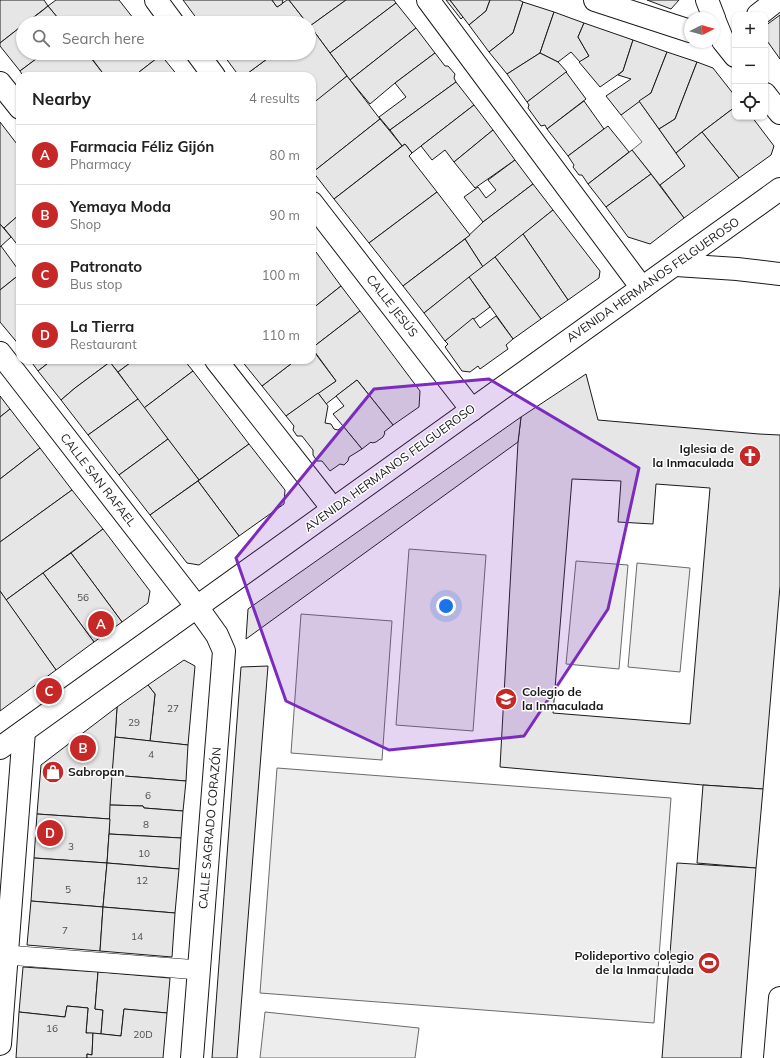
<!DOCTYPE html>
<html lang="en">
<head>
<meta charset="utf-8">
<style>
  :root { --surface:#fff; --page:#f6f6f6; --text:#222; --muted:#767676; --line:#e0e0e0; --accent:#c62828 }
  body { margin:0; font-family:Mulish,sans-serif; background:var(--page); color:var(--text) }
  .controls { position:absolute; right:12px; top:12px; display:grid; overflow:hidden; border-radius:8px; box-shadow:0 1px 3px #0004 }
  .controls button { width:36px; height:36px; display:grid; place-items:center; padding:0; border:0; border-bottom:1px solid var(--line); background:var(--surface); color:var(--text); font:20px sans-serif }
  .compass { position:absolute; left:684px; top:12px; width:36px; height:36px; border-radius:50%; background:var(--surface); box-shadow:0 1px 3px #0004; rotate:84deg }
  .you { position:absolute; left:446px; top:606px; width:14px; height:14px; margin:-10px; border:3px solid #fff; border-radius:50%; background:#1a73e8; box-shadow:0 0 0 6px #1a73e833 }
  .badge { display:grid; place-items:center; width:26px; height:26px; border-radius:50%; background:var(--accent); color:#fff; font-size:13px; font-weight:700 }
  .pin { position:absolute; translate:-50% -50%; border:2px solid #fff; box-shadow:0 1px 4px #0006 }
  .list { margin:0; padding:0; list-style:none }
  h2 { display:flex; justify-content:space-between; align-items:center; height:52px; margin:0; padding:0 16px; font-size:17px }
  h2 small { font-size:13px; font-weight:400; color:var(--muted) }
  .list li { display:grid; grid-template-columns:26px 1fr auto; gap:12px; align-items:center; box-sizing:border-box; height:60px; padding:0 16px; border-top:1px solid var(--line) }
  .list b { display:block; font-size:15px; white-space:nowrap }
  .list p { margin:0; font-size:13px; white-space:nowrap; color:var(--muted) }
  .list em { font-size:13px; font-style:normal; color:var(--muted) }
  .icon { flex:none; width:22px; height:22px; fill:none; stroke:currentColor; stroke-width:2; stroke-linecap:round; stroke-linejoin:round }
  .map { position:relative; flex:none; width:780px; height:1058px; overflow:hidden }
  .search { position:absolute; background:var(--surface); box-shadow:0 1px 3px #0004; left:16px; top:16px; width:300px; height:44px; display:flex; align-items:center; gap:10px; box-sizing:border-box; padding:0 14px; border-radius:22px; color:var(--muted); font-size:15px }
  .panel { position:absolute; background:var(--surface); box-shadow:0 1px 3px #0004; left:16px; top:72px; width:300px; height:292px; border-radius:12px }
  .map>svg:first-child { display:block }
  .green { fill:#ededed; stroke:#6a6a6a }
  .building { fill:#e6e6e6; stroke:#1a1a1a; fill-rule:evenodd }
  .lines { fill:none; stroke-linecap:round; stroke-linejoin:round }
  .pedestrian-casing { stroke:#1a1a1a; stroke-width:20 }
  .minor-casing { stroke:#1a1a1a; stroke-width:24 }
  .tertiary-casing { stroke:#1a1a1a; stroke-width:24 }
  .pedestrian { stroke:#fff; stroke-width:19 }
  .minor { stroke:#fff; stroke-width:22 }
  .tertiary { stroke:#fff; stroke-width:22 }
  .marked { fill:#7b2cbf; fill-opacity:0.2; stroke:#7b2cbf; stroke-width:3; stroke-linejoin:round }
  .labels { text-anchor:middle; stroke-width:3; stroke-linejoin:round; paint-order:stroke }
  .number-label { font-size:10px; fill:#4d4d4d }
  .street-label { font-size:12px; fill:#1a1a1a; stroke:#fff }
  .poi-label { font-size:12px; font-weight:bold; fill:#1a1a1a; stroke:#fff; text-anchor:end }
</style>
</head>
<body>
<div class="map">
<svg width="780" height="1058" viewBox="0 0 780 1058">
  <rect width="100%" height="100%" fill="#fff"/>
  <!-- green -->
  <g class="green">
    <polygon points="639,101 685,166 660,185 632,150 642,142 621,115"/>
    <polygon points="409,549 486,555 473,731 396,725"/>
    <polygon points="576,561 628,565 619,669 566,664"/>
    <polygon points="637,563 690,568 680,672 628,667"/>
    <polygon points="301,614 392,621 382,760 291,753"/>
    <polygon points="277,768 671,798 654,1023 260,993"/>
    <polygon points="265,1012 419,1028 415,1058 260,1058"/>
  </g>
  <!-- building -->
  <g class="building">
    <polygon points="0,0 44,0 48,6 26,23 23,23 23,25 0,43"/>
    <polygon points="56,0 119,0 137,23 62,23 48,6"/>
    <polygon points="183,0 272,0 277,7 287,0 289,0 307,23 200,23"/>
    <polygon points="272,0 283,0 282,4 277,7"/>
    <polygon points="289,0 346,0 310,26 309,23 307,23"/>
    <polygon points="346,0 394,0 396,3 330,53 310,26"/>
    <polygon points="446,0 450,0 463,17 461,19"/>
    <polygon points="450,0 490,0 486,11 469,25"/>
    <polygon points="490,0 519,0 523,2 513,33 489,52 469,25 486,11"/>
    <polygon points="647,0 679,0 671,9"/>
    <polygon points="523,2 554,12 540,53 507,74 489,52 513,33"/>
    <polygon points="396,3 416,28 350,80 330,53"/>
    <polygon points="48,6 62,23 26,23 42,11"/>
    <polygon points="554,12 584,23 578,37 589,56 580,62 571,52 558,62 540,53"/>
    <polygon points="780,15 780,59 765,38 765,26"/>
    <polygon points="584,23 633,40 623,71 600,87 579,62 589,56 578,37"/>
    <polygon points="23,25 23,53 44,53 20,71 0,46 0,43"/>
    <polygon points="310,26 347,76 317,101 312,104 312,76 244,76 275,53 309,53"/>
    <polygon points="416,28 435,53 395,83 370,104 350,80"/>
    <polygon points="633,40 667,52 651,93 621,115 606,96 631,79 618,75 623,71"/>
    <polygon points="667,52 697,62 675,119 659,129 639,101 651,93"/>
    <polygon points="44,53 87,53 105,76 23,76 20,71"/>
    <polygon points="87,53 103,53 93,60"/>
    <polygon points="103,53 160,53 161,55 134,76 105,76 93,60"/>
    <polygon points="222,53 275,53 244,76 239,76"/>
    <polygon points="435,53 445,66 448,66 455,74 454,78 456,82 390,130 379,117 406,97 395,83"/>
    <polygon points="540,53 558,62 567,72 527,102 507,74"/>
    <polygon points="161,55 178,76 134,76"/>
    <polygon points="697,62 713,68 735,96 735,107 702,132 676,153 659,129 675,119"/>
    <polygon points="566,72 586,99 547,129 545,125 541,126 528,108 529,105 527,102"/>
    <polygon points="347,76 380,119 313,172 312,104"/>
    <polygon points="456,82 474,105 412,153 405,144 402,146 390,130"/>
    <polygon points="584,101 604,129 568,156 547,129"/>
    <polygon points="474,105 493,130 454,162 445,150 432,160 421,146"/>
    <polygon points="735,107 735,117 752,117 774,146 771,155 739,178 702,132"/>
    <polygon points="380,119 402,146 334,199 313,172"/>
    <polygon points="0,122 20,148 20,214 4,228 0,224"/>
    <polygon points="608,126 629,152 588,184 582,175 579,175 573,167 574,165 568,156"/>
    <polygon points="493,130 515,160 475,188 454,162"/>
    <polygon points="702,132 739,178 684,218 660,185 685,166 676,153"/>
    <polygon points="405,144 412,153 409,156 437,192 369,243 334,199"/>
    <polygon points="632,150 651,174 606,207 588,184"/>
    <polygon points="515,160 533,184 483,222 464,197 478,187 486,198 496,190 488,180"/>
    <polygon points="651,174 684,218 650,244 628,237 606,207"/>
    <polygon points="533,184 553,210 483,267 465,239 483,222"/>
    <polygon points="437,192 470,235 403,286 369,243"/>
    <polygon points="553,210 600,271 599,278 568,300 523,234"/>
    <polygon points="20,214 20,248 4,228"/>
    <polygon points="0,224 11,237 0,247"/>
    <polygon points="523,234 568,300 541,319 495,257"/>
    <polygon points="465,239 483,267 424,313 403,286"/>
    <polygon points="1,246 20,272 20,274 0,290 0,247"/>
    <polygon points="316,252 341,286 312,309 312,255"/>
    <polygon points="495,257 541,319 513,339 469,277"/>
    <polygon points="20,274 20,346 0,322 0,290"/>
    <polygon points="469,277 490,307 445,341 424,313"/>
    <polygon points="341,286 360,311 312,348 312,309"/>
    <polygon points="360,311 420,391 419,407 393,425 357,380 326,404 318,393 336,381 312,348"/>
    <polygon points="496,316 513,339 506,345 508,349 480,369 478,366 470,372 462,371 445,347 448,344 445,341 473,318 480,328"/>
    <polygon points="312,349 336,381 286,416 262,386 296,360 312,360"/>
    <polygon points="30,360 52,360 38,371"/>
    <polygon points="52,360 108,360 110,362 75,388 61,400 38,371"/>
    <polygon points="108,360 134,360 118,372"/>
    <polygon points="134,360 184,360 193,371 144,408 118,372"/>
    <polygon points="241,360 296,360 262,386"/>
    <polygon points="110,362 138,399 88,435 61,400 75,388"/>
    <polygon points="193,371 249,444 199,480 144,408"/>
    <path d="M586,374L598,420L759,434L780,435V586L763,789L703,785L500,767L518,442L521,417ZM572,479L621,481L618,522L653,524L656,484L710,488L690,724L553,713Z"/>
    <polygon points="357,380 393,425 384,432 385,433 383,437 376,442 372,443 371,442 362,449 333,414 344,406 336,396"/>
    <polygon points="318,393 328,406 325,423 331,424 334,429 338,430 343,426 362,449 349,457 348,461 344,465 340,464 330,471 322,461 317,461 313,455 313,450 302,436 297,436 293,430 294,426 286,416"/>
    <polygon points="0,396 10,409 0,417"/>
    <polygon points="138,399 168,439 119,475 88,435"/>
    <polygon points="10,409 40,448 0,479 0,417"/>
    <polygon points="521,417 518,442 246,639 248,609"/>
    <polygon points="168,439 199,480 150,515 119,475"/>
    <polygon points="249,444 285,490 284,504 239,536 198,481"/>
    <polygon points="40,448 72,490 0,542 0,479"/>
    <polygon points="198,481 239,536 199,565 187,563 150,515"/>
    <polygon points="72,490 103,529 6,600 0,591 0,542"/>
    <polygon points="103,529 150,591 148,603 122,622 71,553"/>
    <polygon points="71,553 122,622 94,642 43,573"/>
    <polygon points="43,573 94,642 56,670 6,600"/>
    <polygon points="0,591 56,670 0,711"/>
    <polygon points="184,660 195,666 188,745 150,741 155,694 148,685"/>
    <polygon points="268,666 237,1058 212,1058 241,667"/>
    <polygon points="148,685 155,694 150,741 115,737 117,707"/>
    <polygon points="117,707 110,819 37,814 41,765"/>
    <polygon points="115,737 188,745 186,781 112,775"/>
    <polygon points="112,775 186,781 183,811 144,808 143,806 110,805"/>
    <polygon points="703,785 763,789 756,868 697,863"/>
    <polygon points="110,805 143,806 144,808 183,811 181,838 109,834"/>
    <polygon points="37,814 110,819 107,863 34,858"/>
    <polygon points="109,834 181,838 179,869 107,863"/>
    <polygon points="34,858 107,863 103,907 31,901"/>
    <polygon points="107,863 179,869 175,913 103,907"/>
    <polygon points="677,863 756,868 741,1058 662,1058"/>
    <polygon points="31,901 103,907 100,951 27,945"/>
    <polygon points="103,907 175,913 172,957 100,951"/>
    <polygon points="23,967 98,972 95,1009 103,1010 101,1034 86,1033 88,1008 67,1006 65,1017 19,1012"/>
    <polygon points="98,972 170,978 167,1013 124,1009 121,1036 101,1034 103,1010 95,1009"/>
    <polygon points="67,1006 88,1008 86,1033 93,1033 92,1055 87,1054 87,1058 16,1058 19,1012 65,1017"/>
    <polygon points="124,1009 167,1013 163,1058 87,1058 87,1054 92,1055 93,1033 121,1036"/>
  </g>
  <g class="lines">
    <!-- pedestrian casing -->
    <g class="pedestrian-casing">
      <polyline id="pedestrian" points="7,955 199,970"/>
    </g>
    <!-- minor casing -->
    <g class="minor-casing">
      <g id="minor">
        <polyline points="156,0 173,23"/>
        <polyline points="428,0 642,288"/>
        <polyline points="595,0 690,31"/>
        <polyline points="707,0 714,18"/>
        <polyline points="758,15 777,0"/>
        <polyline points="714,19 723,41 735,56"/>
        <polyline points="197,53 214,76"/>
        <polyline points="0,83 20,108"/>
        <polyline points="765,94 780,113"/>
        <polyline points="312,203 472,410"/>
        <polyline points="676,265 737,269 780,274"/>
        <polyline points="0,353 197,607 217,635 224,651 192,1058"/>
        <polyline points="216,360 333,509"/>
        <polyline points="0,1044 24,731"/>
        <polyline points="775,1058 780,998"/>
      </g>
    </g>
    <!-- tertiary casing -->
    <g class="tertiary-casing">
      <polyline id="tertiary" points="0,748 780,189"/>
    </g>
    <!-- pedestrian -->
    <use href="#pedestrian" class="pedestrian"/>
    <!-- minor -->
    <use href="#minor" class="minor"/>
    <!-- tertiary -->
    <use href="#tertiary" class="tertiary"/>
  </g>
  <!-- marked area -->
  <path class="marked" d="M489,379L639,468L608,609L524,736L389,750L286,701L236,558L374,389Z"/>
  <!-- icons -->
  <defs>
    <g id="church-disc" transform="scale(1.15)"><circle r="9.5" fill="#c62828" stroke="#fff"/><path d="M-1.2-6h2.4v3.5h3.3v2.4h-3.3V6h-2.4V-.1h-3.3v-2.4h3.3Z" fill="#fff"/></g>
    <g id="school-disc" transform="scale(1.15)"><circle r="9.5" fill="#c62828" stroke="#fff"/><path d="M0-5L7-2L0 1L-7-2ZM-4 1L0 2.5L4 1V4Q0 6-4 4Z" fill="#fff"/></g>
    <g id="shop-disc" transform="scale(1.15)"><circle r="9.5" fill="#c62828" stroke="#fff"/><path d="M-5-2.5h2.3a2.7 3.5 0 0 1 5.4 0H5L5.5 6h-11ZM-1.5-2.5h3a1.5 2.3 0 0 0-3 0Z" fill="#fff"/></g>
    <g id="stadium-disc" transform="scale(1.15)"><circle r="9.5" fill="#c62828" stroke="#fff"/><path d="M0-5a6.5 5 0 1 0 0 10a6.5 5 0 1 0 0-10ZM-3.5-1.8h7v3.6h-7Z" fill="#fff"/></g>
  </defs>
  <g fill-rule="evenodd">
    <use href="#church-disc" x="750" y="456"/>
    <use href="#school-disc" x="506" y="699"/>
    <use href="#shop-disc" x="53" y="772"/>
    <use href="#stadium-disc" x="709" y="963"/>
  </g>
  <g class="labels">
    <!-- number labels -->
    <g class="number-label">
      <text x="83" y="601">56</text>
      <text x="173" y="712">27</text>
      <text x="134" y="726">29</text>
      <text x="151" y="758">4</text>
      <text x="148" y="799">6</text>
      <text x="146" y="828">8</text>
      <text x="71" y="850">3</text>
      <text x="144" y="857">10</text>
      <text x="142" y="884">12</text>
      <text x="68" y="893">5</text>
      <text x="65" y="934">7</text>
      <text x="137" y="940">14</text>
      <text x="52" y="1032">16</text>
      <text x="143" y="1038">20D</text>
    </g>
    <!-- street labels -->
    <g class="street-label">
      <text transform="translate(653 280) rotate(-35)" y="4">AVENIDA HERMANOS FELGUEROSO</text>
      <text transform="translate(392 306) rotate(52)" y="4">CALLE JESÚS</text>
      <text transform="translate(390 468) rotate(-36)" y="4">AVENIDA HERMANOS FELGUEROSO</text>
      <text transform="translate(98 480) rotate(52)" y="4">CALLE SAN RAFAEL</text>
      <text transform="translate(210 828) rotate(-85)" y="4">CALLE SAGRADO CORAZÓN</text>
    </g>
    <!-- poi labels -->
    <g class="poi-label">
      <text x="734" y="453">Iglesia de<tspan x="734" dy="14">la Inmaculada</tspan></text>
      <text x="522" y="696" text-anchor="start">Colegio de<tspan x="522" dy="14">la Inmaculada</tspan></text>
      <text x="68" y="776" text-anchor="start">Sabropan</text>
      <text x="694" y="960">Polideportivo colegio<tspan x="694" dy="14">de la Inmaculada</tspan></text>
    </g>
  </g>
</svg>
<div class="controls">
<button>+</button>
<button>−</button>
<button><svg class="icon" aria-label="locate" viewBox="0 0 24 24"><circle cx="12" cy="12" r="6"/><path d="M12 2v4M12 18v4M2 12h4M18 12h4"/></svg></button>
</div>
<svg class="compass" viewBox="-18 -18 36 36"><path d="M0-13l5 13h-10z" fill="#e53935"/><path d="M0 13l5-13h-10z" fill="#767676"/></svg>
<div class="you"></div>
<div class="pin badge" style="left:101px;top:624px">A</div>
<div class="pin badge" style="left:83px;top:748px">B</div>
<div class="pin badge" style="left:49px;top:691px">C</div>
<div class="pin badge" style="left:50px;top:833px">D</div>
<div class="search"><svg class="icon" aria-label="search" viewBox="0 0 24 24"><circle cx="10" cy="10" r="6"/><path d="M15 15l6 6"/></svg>Search here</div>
<section class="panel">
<h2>Nearby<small>4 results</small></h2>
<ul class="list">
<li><span class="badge">A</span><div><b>Farmacia Féliz Gijón</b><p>Pharmacy</p></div><em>80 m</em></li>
<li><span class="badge">B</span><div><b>Yemaya Moda</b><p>Shop</p></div><em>90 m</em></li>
<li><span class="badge">C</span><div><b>Patronato</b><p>Bus stop</p></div><em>100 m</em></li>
<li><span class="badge">D</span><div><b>La Tierra</b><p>Restaurant</p></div><em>110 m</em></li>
</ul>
</section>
</div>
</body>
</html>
